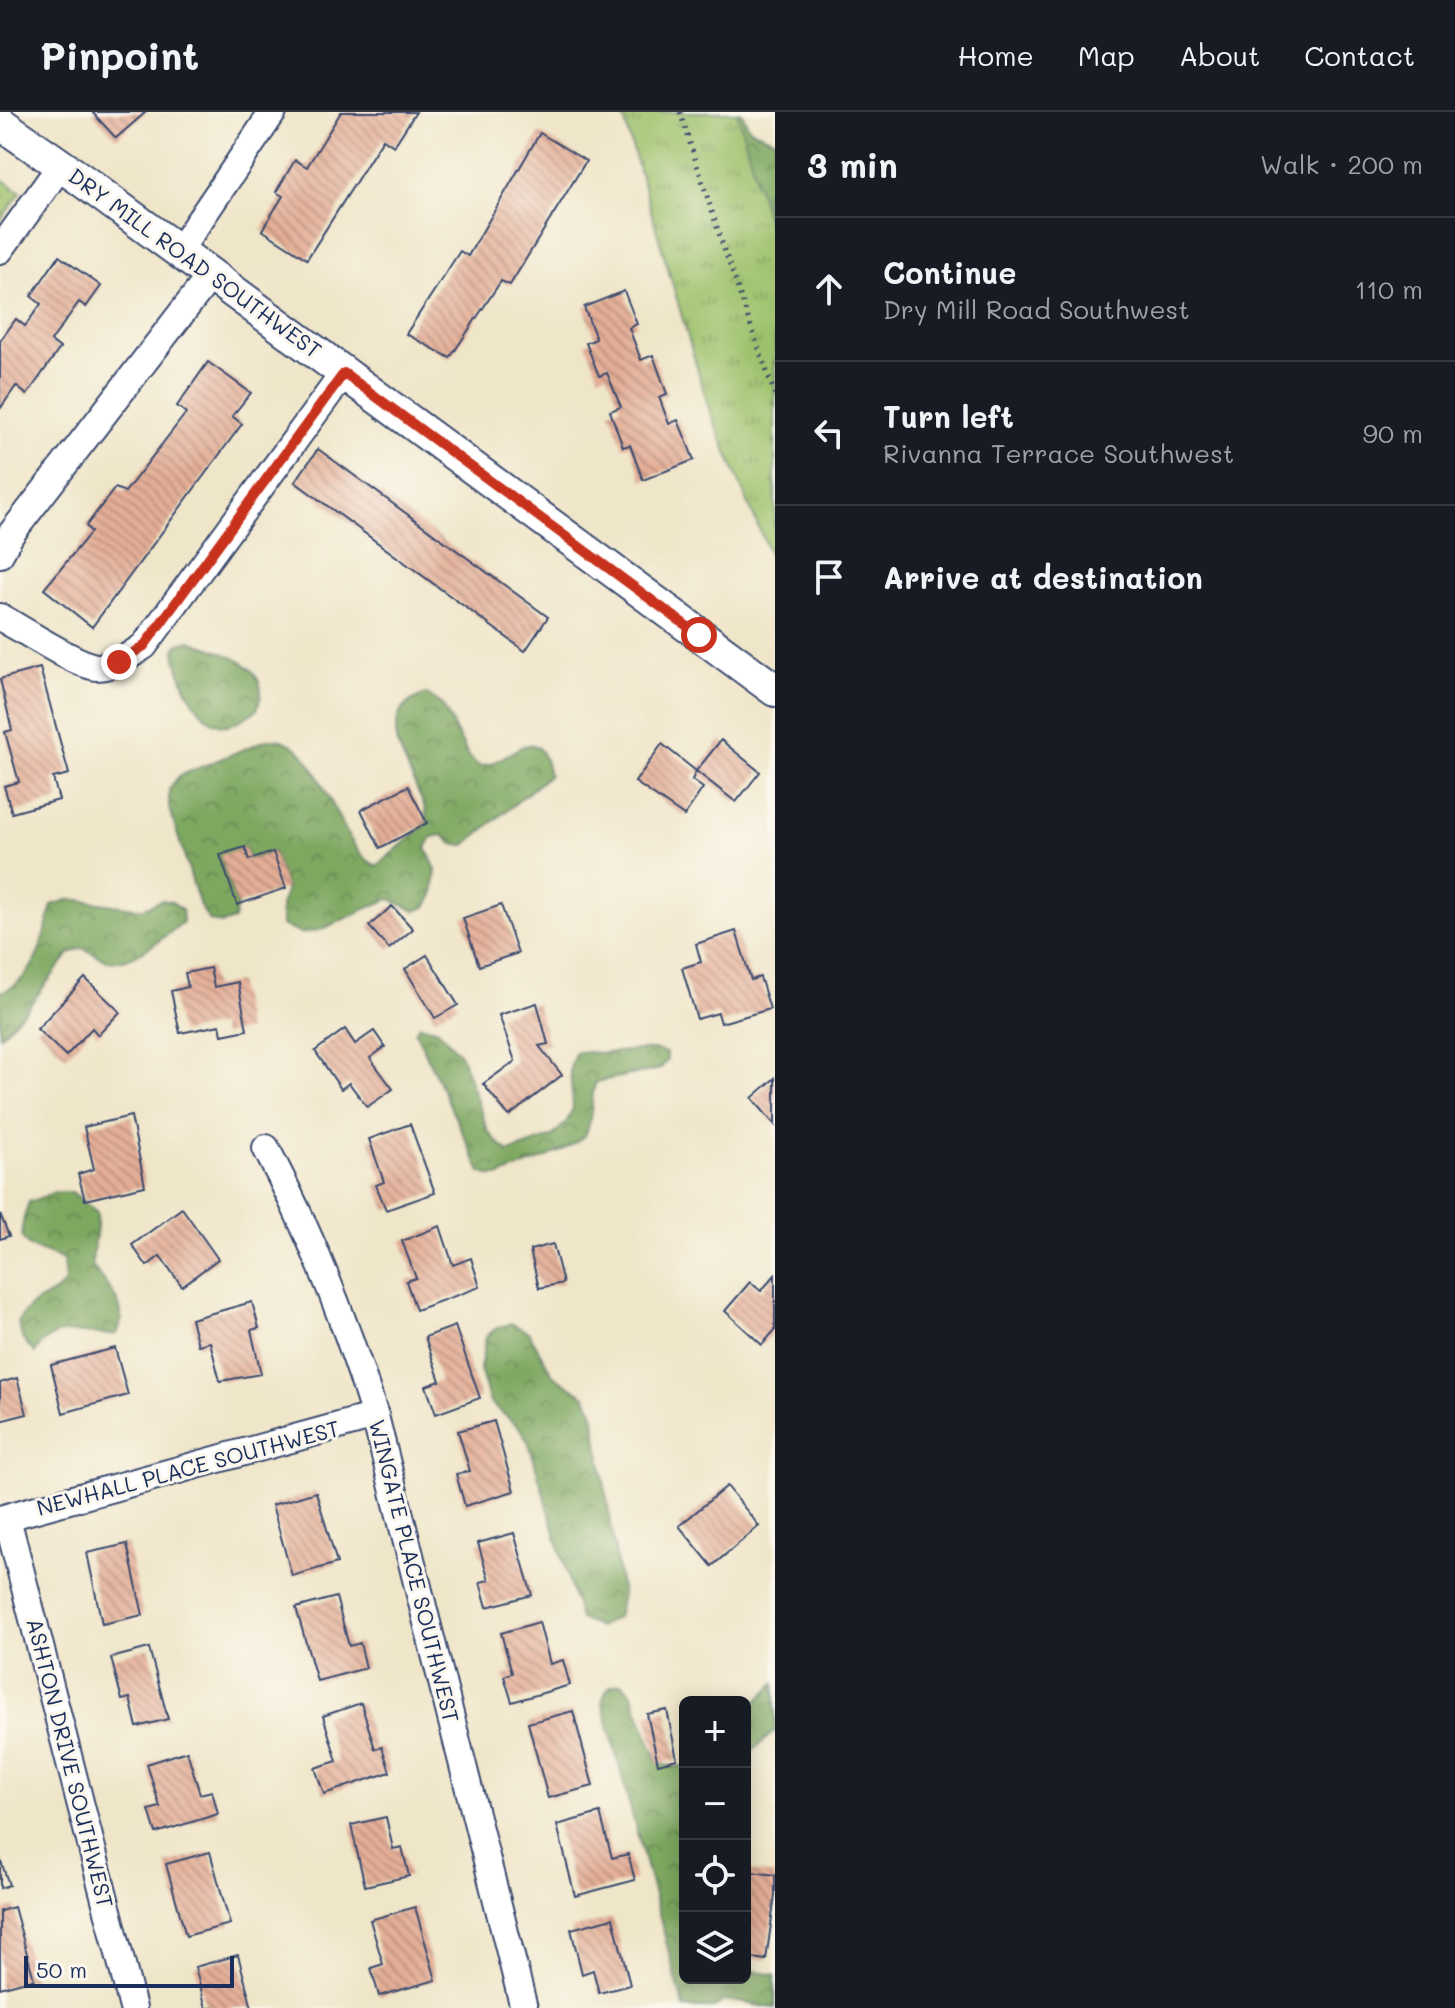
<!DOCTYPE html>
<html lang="en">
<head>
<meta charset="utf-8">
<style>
  :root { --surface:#171b24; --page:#20242c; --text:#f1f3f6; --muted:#9ea1a6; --line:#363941 }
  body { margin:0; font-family:Mali,sans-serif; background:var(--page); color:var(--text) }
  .controls { position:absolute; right:24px; bottom:24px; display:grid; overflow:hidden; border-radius:12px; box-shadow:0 4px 20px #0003 }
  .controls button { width:72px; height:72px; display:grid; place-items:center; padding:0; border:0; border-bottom:2px solid var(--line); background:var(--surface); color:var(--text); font:40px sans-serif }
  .scale { position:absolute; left:24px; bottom:20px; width:210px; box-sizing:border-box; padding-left:8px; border:4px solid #1b2f5e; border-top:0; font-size:22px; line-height:28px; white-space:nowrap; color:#1b2f5e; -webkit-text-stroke:6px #fbf7ec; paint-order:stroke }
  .stop { position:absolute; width:24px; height:24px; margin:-18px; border:6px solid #c8321e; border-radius:50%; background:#fff }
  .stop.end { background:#c8321e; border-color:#fff; box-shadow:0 2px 8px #0008 }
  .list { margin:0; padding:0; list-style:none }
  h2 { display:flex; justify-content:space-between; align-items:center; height:104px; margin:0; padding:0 32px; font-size:34px }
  h2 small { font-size:26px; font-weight:400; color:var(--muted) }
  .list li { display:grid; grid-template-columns:52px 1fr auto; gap:24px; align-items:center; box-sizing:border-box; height:144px; padding:0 32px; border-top:2px solid var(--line) }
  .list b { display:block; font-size:30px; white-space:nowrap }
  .list p { margin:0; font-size:26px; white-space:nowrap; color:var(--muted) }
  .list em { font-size:26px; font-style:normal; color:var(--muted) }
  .icon { flex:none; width:44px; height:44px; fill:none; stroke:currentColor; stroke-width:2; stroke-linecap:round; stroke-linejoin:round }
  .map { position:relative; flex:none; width:775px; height:1896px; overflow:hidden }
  header { display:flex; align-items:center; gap:48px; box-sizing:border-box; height:112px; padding:0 40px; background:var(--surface); border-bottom:2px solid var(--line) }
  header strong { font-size:38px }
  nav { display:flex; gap:44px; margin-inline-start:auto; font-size:28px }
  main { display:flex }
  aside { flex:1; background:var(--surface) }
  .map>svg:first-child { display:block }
  .grass { fill:url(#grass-dots); stroke:#5c7865; stroke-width:2 }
  .forest { fill:url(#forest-crowns); stroke:#4c6b5f; stroke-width:2 }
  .park { fill:url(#park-tufts); stroke:#5c7865; stroke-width:2 }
  .building { fill:url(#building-back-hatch) }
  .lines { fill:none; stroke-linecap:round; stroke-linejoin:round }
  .minor-casing { stroke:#3b4a6e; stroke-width:30 }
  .tertiary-casing { stroke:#3b4a6e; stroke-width:36 }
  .path { stroke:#3b4a6e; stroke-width:5; stroke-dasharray:2 6; stroke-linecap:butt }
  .minor { stroke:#fff; stroke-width:26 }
  .tertiary { stroke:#fff; stroke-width:32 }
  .route { stroke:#c8321e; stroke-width:10 }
  .labels { text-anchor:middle; stroke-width:6; stroke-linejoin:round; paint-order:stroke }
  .street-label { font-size:22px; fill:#1b2f5e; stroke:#fbf7ec }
</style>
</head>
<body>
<header>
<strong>Pinpoint</strong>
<nav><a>Home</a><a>Map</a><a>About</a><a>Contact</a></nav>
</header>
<main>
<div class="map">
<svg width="775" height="1896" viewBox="0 0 775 1896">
  <defs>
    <pattern id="grass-dots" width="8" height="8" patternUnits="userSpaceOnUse" patternTransform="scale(2)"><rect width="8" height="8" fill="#9dc16c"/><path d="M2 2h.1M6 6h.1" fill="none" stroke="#7f9d5c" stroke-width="1.8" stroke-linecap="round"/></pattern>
    <pattern id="forest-crowns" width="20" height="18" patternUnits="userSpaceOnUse" patternTransform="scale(2)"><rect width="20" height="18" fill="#7ea760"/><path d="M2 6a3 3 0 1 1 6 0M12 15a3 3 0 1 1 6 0" fill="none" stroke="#668852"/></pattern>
    <pattern id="park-tufts" width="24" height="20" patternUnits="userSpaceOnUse" patternTransform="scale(2)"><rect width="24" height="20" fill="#9dc16c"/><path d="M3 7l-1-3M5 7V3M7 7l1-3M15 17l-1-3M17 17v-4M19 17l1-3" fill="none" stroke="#7f9d5c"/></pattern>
    <pattern id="building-back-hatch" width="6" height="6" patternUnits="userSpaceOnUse" patternTransform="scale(2)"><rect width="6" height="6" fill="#e4ae96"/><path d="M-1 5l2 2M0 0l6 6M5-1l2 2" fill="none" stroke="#b88e7e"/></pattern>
  </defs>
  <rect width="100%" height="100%" fill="#fbf7ec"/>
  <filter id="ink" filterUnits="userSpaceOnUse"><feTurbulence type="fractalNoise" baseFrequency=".0125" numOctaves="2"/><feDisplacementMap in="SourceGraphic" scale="16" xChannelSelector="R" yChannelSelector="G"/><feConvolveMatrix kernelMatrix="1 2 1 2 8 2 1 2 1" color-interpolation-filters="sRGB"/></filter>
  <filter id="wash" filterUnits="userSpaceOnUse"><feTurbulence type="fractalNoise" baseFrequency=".006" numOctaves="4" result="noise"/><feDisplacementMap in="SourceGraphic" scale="32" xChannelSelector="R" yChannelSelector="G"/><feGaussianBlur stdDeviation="1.8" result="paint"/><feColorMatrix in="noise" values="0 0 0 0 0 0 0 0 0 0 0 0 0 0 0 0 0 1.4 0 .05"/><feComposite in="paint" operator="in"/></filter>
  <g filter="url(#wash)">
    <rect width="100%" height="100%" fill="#efe5c8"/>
    <!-- grass -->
    <polygon class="grass" points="0,66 21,80 0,109"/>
    <!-- forest -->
    <g class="forest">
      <polygon points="703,0 741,0 750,17 775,28 775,66 766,88 775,110 775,225"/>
      <path d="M190,529C213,538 259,547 261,579C262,584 258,593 257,598C249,603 238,611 229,613C198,617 176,560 175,537L180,531Z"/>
      <path d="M427,582L443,594L469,645L479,654C511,653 537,601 549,663L464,734L453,732L443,723L432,725L426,736L436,758L433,783L426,795L415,799L390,787C367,793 320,824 300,821C295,820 288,816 282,813L280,797L286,776L273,740L249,748L245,735L220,744L237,793L234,808L222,812L209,808L200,794L169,695V677L179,664L266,628C323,617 333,736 377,754L427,711L425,696L396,629C395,603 402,589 427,582Z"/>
      <path d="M71,787L142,797L162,788L172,790L182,798L183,810C167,823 127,857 105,848C97,844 91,839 82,836L69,842L29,894L0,924V880C37,869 44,825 52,793Z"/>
      <path d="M420,913L438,918L460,942L488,1019L496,1029L509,1040L551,1025L566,1011L573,996L570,957L575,941C585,938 590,941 600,941C622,942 645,933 666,941L667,948L660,957L596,970C589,986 594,1006 586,1021C575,1038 520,1055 500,1064H491L481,1060L415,919Z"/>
      <path d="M56,1080H72L97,1101C99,1120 92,1135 92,1153C106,1176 131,1192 117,1222C85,1226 56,1207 35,1241L23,1228L18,1211C30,1185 48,1190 65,1171L63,1148C28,1132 11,1138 29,1090Z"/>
      <polygon points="511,1211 529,1221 553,1263 585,1284 593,1298 622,1483 617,1505 599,1515 580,1507 529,1331 519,1315 490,1291 480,1257 486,1225 495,1217"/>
      <path d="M622,1571L631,1580L658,1651L672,1655L685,1654V1866H745V1857L775,1863V1896L725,1888L713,1896H684L602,1590C606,1577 609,1572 622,1571Z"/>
      <polygon points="775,1571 775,1619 745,1645 745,1601"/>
    </g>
    <!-- park -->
    <polygon class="park" points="622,0 737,0 775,136 775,455 710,300"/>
    <g id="blocks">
      <!-- building -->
      <g class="building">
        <polygon points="92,0 146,0 116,26"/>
        <polygon points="341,0 416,0 394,34 383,27 307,147 262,118 283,84 276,80 295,48 307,55"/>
        <polygon points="540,21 586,49 510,173 501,169 450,246 406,222 460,139 468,144"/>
        <polygon points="59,144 101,174 86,195 79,190 51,229 60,236 27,283 16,274 0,297 0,229 16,207 25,214 41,192 31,184"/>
        <polygon points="624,179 637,212 629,216 641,248 653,243 667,282 659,285 669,312 678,308 694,348 643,368 630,333 623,335 610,299 621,295 607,261 599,264 586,231 596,227 584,195"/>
        <polygon points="208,250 251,281 232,304 242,312 92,515 44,477 91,420 86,414 115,376 125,380 186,301 177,294"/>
        <polygon points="318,337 548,505 525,539 295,370"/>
        <polygon points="40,556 69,662 53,666 59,688 12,701 4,674 19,670 5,620 12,618 0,567"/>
        <polygon points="721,628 760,660 736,690 696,659"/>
        <polygon points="662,632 696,659 692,668 703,676 684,704 635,670"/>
        <polygon points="408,674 427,711 380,736 361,698"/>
        <polygon points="245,735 249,748 273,740 286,776 237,793 220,743"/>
        <polygon points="501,793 518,841 479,854 463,806"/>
        <polygon points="392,794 413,817 389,837 369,814"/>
        <polygon points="736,819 751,868 760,865 770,897 721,911 718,901 697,907 682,856 701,850 696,832"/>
        <polygon points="427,843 458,893 435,906 405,857"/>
        <polygon points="210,856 214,875 238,870 247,918 222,923 220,913 180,921 171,879 188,875 185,861"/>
        <polygon points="85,866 120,900 98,923 92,916 66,944 37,917"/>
        <polygon points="537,891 548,932 539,934 562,963 509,1004 483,972 515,949 499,903"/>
        <polygon points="345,917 355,932 374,919 385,935 370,946 393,977 367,995 349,971 341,977 315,939"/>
        <polygon points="775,966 775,1013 752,986"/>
        <polygon points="131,1004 145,1074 85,1088 78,1062 94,1057 84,1015"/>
        <polygon points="410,1012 435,1081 386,1098 376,1073 384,1070 369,1027"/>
        <polygon points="182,1096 218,1147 182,1174 160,1144 147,1154 132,1133"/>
        <polygon points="0,1102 9,1124 0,1127"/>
        <polygon points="440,1114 453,1153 471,1146 480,1175 416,1198 406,1169 416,1166 402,1129"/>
        <polygon points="553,1132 563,1171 539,1176 530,1138"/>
        <polygon points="775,1163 775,1218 762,1233 725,1199 750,1170 761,1179"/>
        <polygon points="252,1190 259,1216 251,1218 261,1262 220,1269 210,1230 198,1233 191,1207"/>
        <polygon points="455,1214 480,1286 436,1302 426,1274 440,1269 425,1225"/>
        <polygon points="115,1236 128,1283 63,1301 51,1253"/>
        <polygon points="17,1266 27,1302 0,1309 0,1271"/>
        <polygon points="494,1309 514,1379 465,1394 456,1362 470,1359 458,1319"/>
        <polygon points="727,1374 759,1414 712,1454 679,1414"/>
        <polygon points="316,1380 337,1451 292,1464 272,1393"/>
        <polygon points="514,1421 532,1483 487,1495 480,1470 489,1468 478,1431"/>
        <polygon points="127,1432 143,1503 102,1512 87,1441"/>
        <polygon points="336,1485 349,1534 360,1531 366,1556 317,1569 296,1496"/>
        <polygon points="539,1510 550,1552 563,1548 570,1573 512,1590 504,1564 512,1561 501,1521"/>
        <polygon points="149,1536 168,1607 137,1615 130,1586 122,1588 111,1546"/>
        <polygon points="361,1591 375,1637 382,1635 390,1660 324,1682 315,1656 337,1649 323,1604"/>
        <polygon points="667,1598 677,1647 658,1652 647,1602"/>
        <polygon points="573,1599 593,1674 548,1686 528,1611"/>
        <polygon points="187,1639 200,1682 212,1679 218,1702 156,1721 149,1698 160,1695 147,1652"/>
        <polygon points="600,1701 612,1746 628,1742 635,1768 575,1784 557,1713"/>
        <polygon points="386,1705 393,1737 402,1735 409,1764 365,1774 351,1713"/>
        <polygon points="210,1740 230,1812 186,1824 166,1752"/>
        <polygon points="0,1746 9,1773 0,1776"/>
        <polygon points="745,1759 775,1763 775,1784 766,1848 745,1845"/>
        <polygon points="14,1795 34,1867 0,1876 0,1799"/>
        <polygon points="415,1795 436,1868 379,1884 371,1856 383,1852 370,1808"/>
        <polygon points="613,1806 630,1873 599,1881 593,1858 582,1862 571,1817"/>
        <polygon points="238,1843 252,1896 206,1896 195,1855"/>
      </g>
    </g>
  </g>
  <g filter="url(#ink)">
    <use href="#blocks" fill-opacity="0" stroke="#3b4a6e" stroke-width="2"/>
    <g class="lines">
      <!-- minor casing -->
      <g class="minor-casing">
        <g id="minor">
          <polyline points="0,138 61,53"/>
          <polyline points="178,140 273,0"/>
          <polyline points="0,442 11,422 211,163"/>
          <path d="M0,505C20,516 78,554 97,555C115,555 130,543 144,534L344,261"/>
          <path d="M266,1036C311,1122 346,1210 375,1304L524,1896"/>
          <polyline points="7,1406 133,1896"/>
          <polyline points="0,1407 375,1304"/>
        </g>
      </g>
      <!-- tertiary casing -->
      <g class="tertiary-casing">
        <polyline id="tertiary" points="0,11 79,66 775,578"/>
      </g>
      <!-- path -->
      <polyline class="path" points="680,0 724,137 775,283"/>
      <!-- minor -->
      <use href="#minor" class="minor"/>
      <!-- tertiary -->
      <use href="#tertiary" class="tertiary"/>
    </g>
  </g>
  <g class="lines" filter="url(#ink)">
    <!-- route -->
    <polyline class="route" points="119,550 144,534 344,261 699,523"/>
  </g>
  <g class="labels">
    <!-- street labels -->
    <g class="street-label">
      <text transform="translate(195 151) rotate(36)" y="8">DRY MILL ROAD SOUTHWEST</text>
      <text transform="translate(188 1356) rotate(-15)" y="8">NEWHALL PLACE SOUTHWEST</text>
      <text transform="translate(414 1459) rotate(76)" y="8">WINGATE PLACE SOUTHWEST</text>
      <text transform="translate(70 1651) rotate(76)" y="8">ASHTON DRIVE SOUTHWEST</text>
    </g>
  </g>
</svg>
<div class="controls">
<button>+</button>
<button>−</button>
<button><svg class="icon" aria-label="locate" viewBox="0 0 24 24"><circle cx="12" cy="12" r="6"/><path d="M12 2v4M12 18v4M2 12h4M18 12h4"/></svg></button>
<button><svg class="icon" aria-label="layers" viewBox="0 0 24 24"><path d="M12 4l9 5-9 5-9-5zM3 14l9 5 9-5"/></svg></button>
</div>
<div class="scale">50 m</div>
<div class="stop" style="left:699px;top:523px"></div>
<div class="stop end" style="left:119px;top:550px"></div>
</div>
<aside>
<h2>3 min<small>Walk · 200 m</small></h2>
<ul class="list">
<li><svg class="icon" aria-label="ahead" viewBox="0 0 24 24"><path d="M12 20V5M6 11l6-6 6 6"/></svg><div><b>Continue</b><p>Dry Mill Road Southwest</p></div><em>110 m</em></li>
<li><svg class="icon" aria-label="left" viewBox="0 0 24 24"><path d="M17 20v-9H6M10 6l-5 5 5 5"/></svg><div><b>Turn left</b><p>Rivanna Terrace Southwest</p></div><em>90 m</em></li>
<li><svg class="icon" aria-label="arrive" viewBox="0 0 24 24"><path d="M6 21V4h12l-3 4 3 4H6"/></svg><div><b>Arrive at destination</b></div></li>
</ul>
</aside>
</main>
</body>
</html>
